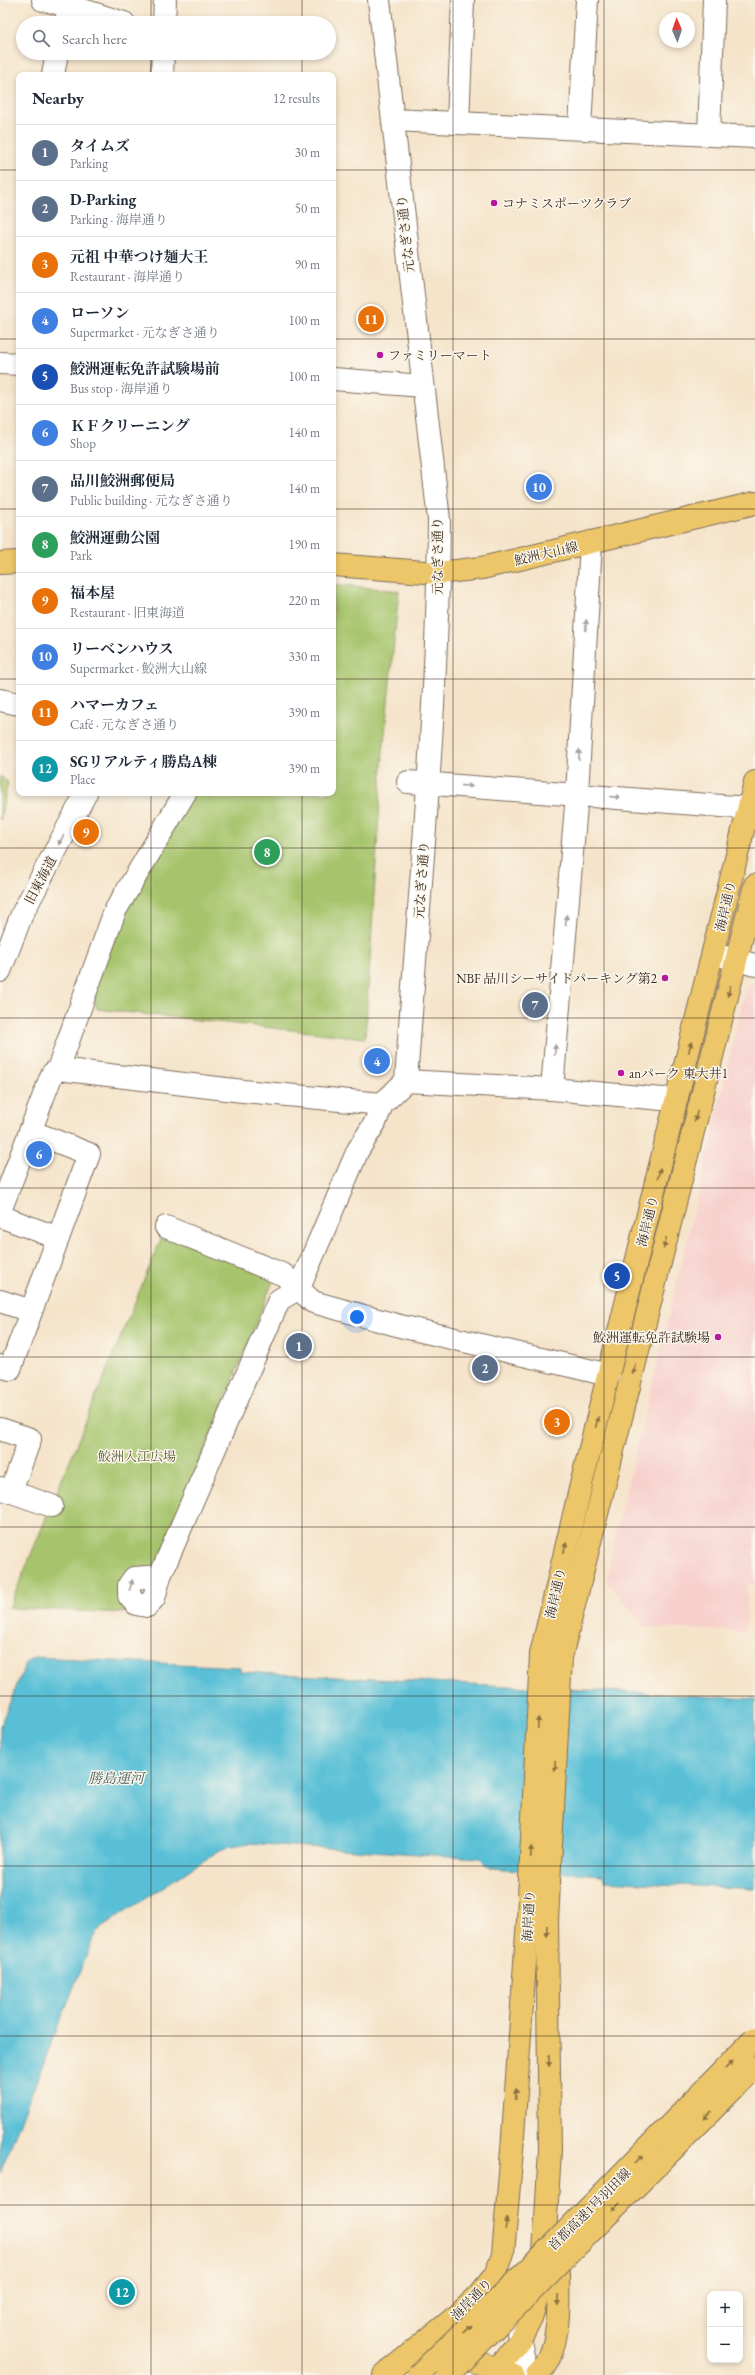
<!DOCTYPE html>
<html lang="en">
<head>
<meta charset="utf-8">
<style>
  :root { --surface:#fff; --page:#f2f2f3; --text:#1f2937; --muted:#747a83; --line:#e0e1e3; --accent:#b5179e }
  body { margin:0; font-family:"EB Garamond","Noto Serif JP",serif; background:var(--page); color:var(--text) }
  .controls { position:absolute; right:12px; bottom:12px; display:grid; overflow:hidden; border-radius:8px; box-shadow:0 2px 6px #0003 }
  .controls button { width:36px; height:36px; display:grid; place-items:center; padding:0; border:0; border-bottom:1px solid var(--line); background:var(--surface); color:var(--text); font:20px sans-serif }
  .compass { position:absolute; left:659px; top:12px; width:36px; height:36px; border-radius:50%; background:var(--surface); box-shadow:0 2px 6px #0003; rotate:358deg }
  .you { position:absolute; left:357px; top:1317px; width:14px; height:14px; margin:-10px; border:3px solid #fff; border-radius:50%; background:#1a73e8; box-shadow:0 0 0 6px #1a73e833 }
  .badge { display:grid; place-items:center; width:26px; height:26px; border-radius:50%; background:var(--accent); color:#fff; font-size:13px; font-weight:700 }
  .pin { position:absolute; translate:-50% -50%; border:2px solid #fff; box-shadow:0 1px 4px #0006 }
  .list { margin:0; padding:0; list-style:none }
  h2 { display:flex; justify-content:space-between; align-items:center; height:52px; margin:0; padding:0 16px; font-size:17px }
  h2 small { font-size:13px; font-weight:400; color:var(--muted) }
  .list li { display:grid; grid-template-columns:26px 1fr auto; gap:12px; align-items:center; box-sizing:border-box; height:56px; padding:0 16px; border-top:1px solid var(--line) }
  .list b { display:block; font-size:15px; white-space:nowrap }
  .list p { margin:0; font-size:13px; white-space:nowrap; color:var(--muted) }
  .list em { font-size:13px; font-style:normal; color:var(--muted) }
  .icon { flex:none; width:22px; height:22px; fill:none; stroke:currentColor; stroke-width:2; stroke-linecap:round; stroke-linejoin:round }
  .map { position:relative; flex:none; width:755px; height:2375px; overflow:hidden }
  .search { position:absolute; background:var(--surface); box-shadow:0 2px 6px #0003; left:16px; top:16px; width:320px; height:44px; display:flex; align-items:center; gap:10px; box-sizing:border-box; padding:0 14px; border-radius:22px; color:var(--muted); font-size:15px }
  .panel { position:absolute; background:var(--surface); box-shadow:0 2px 6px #0003; left:16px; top:72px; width:320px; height:724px; border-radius:8px }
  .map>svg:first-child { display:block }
  .built { fill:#f7d0cc }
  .green { fill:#a6c46c; stroke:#707745 }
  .water { fill:#58bfd6; stroke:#4a747a }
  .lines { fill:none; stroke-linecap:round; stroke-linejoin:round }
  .minor-casing { stroke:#7c6b5a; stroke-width:24 }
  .major-casing { stroke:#7c6b5a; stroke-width:24 }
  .minor { stroke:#fff; stroke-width:22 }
  .major { stroke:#ecc669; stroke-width:22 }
  .highway-bridge-casing { stroke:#7c6b5a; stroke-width:24; stroke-linecap:butt }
  .highway-bridge { stroke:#ecc669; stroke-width:22 }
  .oneway { fill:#a79f9a }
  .oneway2 { fill:#8b7040 }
  .grid { fill:none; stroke:#3b2a1e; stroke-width:1; stroke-opacity:0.55 }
  .poi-dot { fill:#b5179e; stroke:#fbf7ec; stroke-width:1.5 }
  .labels { text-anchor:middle; stroke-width:3; stroke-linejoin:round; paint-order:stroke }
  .poi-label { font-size:13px; fill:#3b2a1e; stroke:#fbf7ec; text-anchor:start }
  .street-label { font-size:13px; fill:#3b2a1e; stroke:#fbf7ec }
  .park-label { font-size:13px; fill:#5b5835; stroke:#fbf7ec }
  .water-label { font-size:14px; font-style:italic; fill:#455e5e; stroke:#fbf7ec }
</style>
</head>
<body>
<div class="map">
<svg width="755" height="2375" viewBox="0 0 755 2375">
  <rect width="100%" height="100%" fill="#fbf7ec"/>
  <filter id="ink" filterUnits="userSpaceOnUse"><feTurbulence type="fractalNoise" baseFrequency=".025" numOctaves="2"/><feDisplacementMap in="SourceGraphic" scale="8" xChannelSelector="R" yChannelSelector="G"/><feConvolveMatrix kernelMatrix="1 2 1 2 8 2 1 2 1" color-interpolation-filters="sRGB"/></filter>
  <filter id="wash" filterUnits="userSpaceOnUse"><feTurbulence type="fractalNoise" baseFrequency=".012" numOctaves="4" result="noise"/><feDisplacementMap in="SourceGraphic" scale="16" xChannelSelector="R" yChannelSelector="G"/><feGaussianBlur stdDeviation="0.9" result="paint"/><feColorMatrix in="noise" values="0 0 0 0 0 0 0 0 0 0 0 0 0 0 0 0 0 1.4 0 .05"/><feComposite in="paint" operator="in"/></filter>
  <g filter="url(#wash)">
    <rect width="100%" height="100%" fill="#f5e4ca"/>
    <!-- built -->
    <polygon class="built" points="755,985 755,1584 748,1584 745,1632 645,1627 607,1582 615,1535 697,1200 746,986"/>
    <!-- green -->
    <g class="green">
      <polygon points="333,584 399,591 383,753 365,1038 97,1009 93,993 123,912 193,793 333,793"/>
      <polygon points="0,776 8,782 0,820"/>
      <polygon points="163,1234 274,1279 155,1570 124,1589 124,1613 9,1608"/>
    </g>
    <!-- water -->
    <polygon class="water" points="34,1657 240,1667 240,1672 755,1699 755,1889 604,1881 603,1875 490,1868 480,1858 247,1843 223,1848 101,1927 92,1941 0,2173 0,1726 27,1661"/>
  </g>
  <g filter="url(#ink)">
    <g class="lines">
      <!-- minor casing -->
      <g class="minor-casing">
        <g id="minor">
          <polyline points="43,0 70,6 65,23"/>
          <polyline points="70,6 124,23"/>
          <polyline points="164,23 165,0"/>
          <polyline points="53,75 57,53"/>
          <polyline points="162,75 163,53"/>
          <polyline points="393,120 755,137"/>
          <polyline points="458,123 463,0"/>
          <polyline points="580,128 587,0"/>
          <polyline points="709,134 714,0"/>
          <polyline points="0,363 19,364"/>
          <polyline points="333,379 423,386"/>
          <polyline points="0,700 19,704"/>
          <polyline points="408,782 748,808"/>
          <polyline points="714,954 755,965"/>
          <polyline points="0,971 22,914 86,793"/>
          <polyline points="58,1069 243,1091 382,1104"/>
          <polyline points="406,1081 552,1089 662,1099 677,1098"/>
          <polyline points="552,1089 577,794 591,542"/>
          <polyline points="0,1211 52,1074 58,1069 115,911 185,793"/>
          <polyline points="0,1216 58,1238"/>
          <polyline points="166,1227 284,1275 313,1302 400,1326 609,1375"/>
          <polyline points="0,1301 31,1311"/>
          <polyline points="0,1366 10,1369 89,1154 30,1131"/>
          <polyline points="0,1429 30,1439 11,1492"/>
          <polyline points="0,1488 52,1506"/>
          <path d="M160,1576L134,1578L129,1585V1596L136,1604L147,1606L154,1598L160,1576L279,1300L299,1288L358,1150L375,1123L382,1104L406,1081C419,895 438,708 439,520L379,0"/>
          <polyline points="510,2293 527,2375"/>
        </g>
      </g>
      <!-- major casing -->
      <g class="major-casing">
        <g id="major">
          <polyline points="0,563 19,562"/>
          <polyline points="333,565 438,573 482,568 755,503"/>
          <polyline points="448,2355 498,2368 513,2375"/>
          <polyline points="384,2375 460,2313 479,2295 495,2275 503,2254 512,2150 528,1919 541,1654 579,1493 755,782"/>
          <polyline points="493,2375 519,2341 531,2318 538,2295 543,2269 550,2150 547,1921 561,1657 755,885"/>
          <path d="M537,2375C565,2350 558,2286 557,2250"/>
        </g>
      </g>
      <!-- minor -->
      <use href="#minor" class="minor"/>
      <!-- major -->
      <use href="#major" class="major"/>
      <!-- highway-bridge casing -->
      <g class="highway-bridge-casing">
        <g id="highway-bridge">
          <polyline points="418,2375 533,2265 755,2038"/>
          <polyline points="448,2375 755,2067"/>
        </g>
      </g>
      <!-- highway-bridge -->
      <use href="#highway-bridge" class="highway-bridge"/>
    </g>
    <!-- one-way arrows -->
    <defs><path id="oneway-solid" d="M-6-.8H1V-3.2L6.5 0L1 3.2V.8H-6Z"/></defs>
    <g class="oneway">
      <use href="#oneway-solid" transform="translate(586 625) rotate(-87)"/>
      <use href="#oneway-solid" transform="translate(579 755) rotate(-87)"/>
      <use href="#oneway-solid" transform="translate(467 786) rotate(4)"/>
      <use href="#oneway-solid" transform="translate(615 797) rotate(5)"/>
      <use href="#oneway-solid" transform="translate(61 840) rotate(118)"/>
      <use href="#oneway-solid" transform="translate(566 920) rotate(-85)"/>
      <use href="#oneway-solid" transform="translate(555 1050) rotate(-85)"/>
      <use href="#oneway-solid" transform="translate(131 1585) rotate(-73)"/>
    </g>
    <g class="oneway2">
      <use href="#oneway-solid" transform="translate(729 991) rotate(105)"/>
      <use href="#oneway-solid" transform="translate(690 1047) rotate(-76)"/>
      <use href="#oneway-solid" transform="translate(696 1116) rotate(104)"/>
      <use href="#oneway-solid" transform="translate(659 1173) rotate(-76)"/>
      <use href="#oneway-solid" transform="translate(665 1243) rotate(104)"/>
      <use href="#oneway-solid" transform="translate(634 1369) rotate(104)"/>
      <use href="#oneway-solid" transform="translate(597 1422) rotate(-75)"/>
      <use href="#oneway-solid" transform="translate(565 1548) rotate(-77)"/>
      <use href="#oneway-solid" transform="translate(538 1723) rotate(-87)"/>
      <use href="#oneway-solid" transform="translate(555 1766) rotate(93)"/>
      <use href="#oneway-solid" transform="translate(531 1852) rotate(-87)"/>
      <use href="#oneway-solid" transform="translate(547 1931) rotate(89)"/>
      <use href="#oneway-solid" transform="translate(549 2061) rotate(89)"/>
      <use href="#oneway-solid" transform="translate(729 2065) rotate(-46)"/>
      <use href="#oneway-solid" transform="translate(516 2094) rotate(-86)"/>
      <use href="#oneway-solid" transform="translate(708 2115) rotate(134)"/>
      <use href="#oneway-solid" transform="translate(639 2159) rotate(-45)"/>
      <use href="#oneway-solid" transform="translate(616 2207) rotate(135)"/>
      <use href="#oneway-solid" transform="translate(506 2224) rotate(-83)"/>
      <use href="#oneway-solid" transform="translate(558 2300) rotate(92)"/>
      <use href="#oneway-solid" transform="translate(467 2329) rotate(-44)"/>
    </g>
  </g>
  <!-- grid -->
  <path class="grid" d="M151,0V23M302,0V23M453,0V2375M604,0V2375M151,53V75M302,53V75M0,170H19M333,170H755M0,339H19M333,339H755M0,509H19M333,509H755M0,679H19M333,679H755M151,793V2375M302,793V2375M0,848H755M0,1018H755M0,1188H755M0,1357H755M0,1527H755M0,1696H755M0,1866H755M0,2036H755M0,2205H755"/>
  <!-- markers -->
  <g class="poi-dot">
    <circle cx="494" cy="203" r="4"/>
    <circle cx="380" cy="355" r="4"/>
    <circle cx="665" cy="978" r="4"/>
    <circle cx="621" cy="1073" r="4"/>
    <circle cx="718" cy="1337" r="4"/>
  </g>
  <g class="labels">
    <!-- poi labels -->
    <g class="poi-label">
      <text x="502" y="208">コナミスポーツクラブ</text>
      <text x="388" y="360">ファミリーマート</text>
      <text x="657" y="983" text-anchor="end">NBF 品川シーサイドパーキング第2</text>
      <text x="629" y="1078">anパーク 東大井1</text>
      <text x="710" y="1342" text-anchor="end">鮫洲運転免許試験場</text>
    </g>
    <!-- street labels -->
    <g class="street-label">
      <text transform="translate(405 234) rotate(-96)" y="5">元なぎさ通り</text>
      <text transform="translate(546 553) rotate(-13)" y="5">鮫洲大山線</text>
      <text transform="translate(437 556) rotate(-90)" y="5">元なぎさ通り</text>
      <text transform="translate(40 880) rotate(-62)" y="5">旧東海道</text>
      <text transform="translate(421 880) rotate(-86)" y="5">元なぎさ通り</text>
      <text transform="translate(725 906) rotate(-77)" y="5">海岸通り</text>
      <text transform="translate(647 1221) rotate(-76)" y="5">海岸通り</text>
      <text transform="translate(555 1593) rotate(-77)" y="5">海岸通り</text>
      <text transform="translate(528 1916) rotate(-87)" y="5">海岸通り</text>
      <text transform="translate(589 2209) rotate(-45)" y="5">首都高速1号羽田線</text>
      <text transform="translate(471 2299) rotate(-46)" y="5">海岸通り</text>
    </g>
    <!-- park labels -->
    <g class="park-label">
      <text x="137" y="1461">鮫洲入江広場</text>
    </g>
    <!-- water labels -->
    <g class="water-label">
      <text x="116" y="1783">勝島運河</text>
    </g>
  </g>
</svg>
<div class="controls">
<button>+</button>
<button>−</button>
</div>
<svg class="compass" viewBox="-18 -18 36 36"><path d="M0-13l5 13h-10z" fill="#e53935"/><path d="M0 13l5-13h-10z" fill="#747a83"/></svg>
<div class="you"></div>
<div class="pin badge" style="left:299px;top:1346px;background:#5c6f8a">1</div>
<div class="pin badge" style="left:485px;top:1368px;background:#5c6f8a">2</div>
<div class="pin badge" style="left:557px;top:1422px;background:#e8710a">3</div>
<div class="pin badge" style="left:377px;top:1061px;background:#3f7fe0">4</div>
<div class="pin badge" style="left:617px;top:1276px;background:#1a4fb4">5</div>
<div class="pin badge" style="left:39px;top:1154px;background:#3f7fe0">6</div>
<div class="pin badge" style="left:535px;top:1005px;background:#5c6f8a">7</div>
<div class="pin badge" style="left:267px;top:852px;background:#2e9e5b">8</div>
<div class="pin badge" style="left:86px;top:832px;background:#e8710a">9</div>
<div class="pin badge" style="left:539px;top:487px;background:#3f7fe0">10</div>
<div class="pin badge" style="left:371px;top:319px;background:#e8710a">11</div>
<div class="pin badge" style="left:122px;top:2292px;background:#0f9aa8">12</div>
<div class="search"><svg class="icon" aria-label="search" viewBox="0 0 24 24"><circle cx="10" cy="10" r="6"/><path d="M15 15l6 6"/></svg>Search here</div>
<section class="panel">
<h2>Nearby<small>12 results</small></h2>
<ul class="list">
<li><span class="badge" style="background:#5c6f8a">1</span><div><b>タイムズ</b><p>Parking</p></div><em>30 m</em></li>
<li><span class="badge" style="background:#5c6f8a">2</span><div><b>D-Parking</b><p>Parking · 海岸通り</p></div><em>50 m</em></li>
<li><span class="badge" style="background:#e8710a">3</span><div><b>元祖 中華つけ麺大王</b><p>Restaurant · 海岸通り</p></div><em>90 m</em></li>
<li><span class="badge" style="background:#3f7fe0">4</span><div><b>ローソン</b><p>Supermarket · 元なぎさ通り</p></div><em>100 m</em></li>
<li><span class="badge" style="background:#1a4fb4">5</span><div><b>鮫洲運転免許試験場前</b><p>Bus stop · 海岸通り</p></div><em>100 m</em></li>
<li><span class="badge" style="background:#3f7fe0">6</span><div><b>ＫＦクリーニング</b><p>Shop</p></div><em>140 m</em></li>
<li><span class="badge" style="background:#5c6f8a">7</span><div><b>品川鮫洲郵便局</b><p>Public building · 元なぎさ通り</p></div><em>140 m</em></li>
<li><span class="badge" style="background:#2e9e5b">8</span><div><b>鮫洲運動公園</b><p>Park</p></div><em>190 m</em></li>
<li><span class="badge" style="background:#e8710a">9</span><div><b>福本屋</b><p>Restaurant · 旧東海道</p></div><em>220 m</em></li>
<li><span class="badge" style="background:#3f7fe0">10</span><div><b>リーベンハウス</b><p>Supermarket · 鮫洲大山線</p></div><em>330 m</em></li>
<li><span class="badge" style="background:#e8710a">11</span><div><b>ハマーカフェ</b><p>Café · 元なぎさ通り</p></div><em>390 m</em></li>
<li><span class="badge" style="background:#0f9aa8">12</span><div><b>SGリアルティ勝島A棟</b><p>Place</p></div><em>390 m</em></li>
</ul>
</section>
</div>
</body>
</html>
